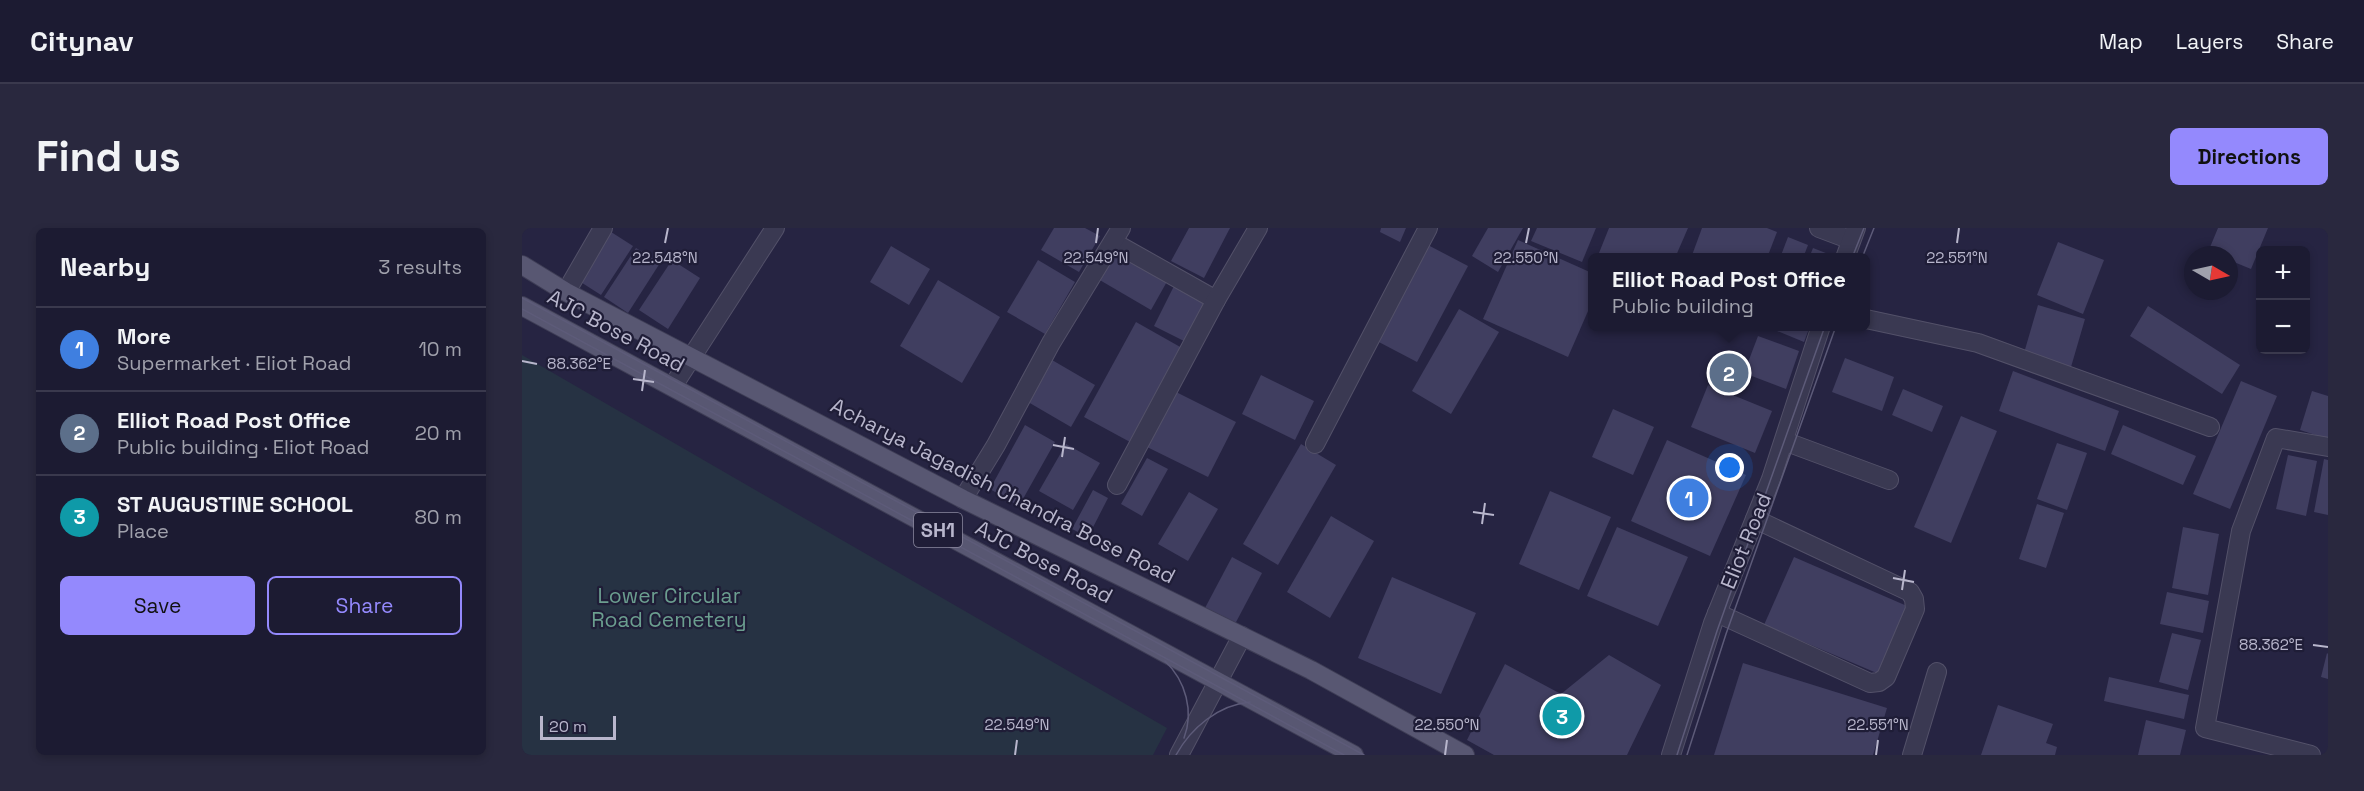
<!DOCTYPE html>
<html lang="en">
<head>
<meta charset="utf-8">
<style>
  :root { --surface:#1c1b32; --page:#29283e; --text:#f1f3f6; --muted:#a0a1ac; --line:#3a394d; --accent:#9489fd }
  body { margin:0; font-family:"Space Grotesk",sans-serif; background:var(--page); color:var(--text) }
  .controls { position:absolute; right:18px; top:18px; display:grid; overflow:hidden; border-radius:9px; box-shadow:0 3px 9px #0003 }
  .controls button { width:54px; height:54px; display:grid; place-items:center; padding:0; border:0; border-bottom:2px solid var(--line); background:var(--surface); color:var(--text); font:30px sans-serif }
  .compass { position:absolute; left:1662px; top:18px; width:54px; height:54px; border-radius:50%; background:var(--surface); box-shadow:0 3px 9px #0003; rotate:99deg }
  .scale { position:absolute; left:18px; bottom:15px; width:76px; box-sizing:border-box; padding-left:6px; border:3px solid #b8b6cc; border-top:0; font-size:16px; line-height:21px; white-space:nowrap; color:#b8b6cc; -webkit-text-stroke:4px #1f1d37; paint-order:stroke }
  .you { position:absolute; left:1208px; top:240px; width:21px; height:21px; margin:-15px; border:4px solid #fff; border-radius:50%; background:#1a73e8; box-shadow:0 0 0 9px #1a73e833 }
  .badge { display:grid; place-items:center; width:39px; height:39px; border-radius:50%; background:var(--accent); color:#fff; font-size:20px; font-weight:700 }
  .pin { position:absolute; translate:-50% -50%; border:3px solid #fff; box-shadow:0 2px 6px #0006 }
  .popup { position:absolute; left:1066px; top:25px; width:282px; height:78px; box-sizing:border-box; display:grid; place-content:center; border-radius:9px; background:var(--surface); filter:drop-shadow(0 2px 4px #0005); font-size:20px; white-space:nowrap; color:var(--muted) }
  .popup b { font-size:22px; color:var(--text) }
  .popup::after { content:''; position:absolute; left:50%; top:100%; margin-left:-12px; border:12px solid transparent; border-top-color:var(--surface) }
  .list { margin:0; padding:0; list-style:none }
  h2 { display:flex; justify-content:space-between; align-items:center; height:78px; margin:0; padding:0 24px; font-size:26px }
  h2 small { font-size:20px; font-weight:400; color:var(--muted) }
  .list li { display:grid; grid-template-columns:39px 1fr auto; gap:18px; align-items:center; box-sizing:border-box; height:84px; padding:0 24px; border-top:2px solid var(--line) }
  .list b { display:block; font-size:22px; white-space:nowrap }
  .list p { margin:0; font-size:20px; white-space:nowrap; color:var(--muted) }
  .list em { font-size:20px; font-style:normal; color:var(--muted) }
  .actions { display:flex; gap:12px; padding:18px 24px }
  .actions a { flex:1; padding:14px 0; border:2px solid var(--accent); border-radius:9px; text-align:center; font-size:21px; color:var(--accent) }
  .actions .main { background:var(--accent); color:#111 }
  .map { position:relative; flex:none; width:1806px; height:527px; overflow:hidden; border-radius:9px }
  header { display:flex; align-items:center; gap:36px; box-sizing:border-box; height:84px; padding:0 30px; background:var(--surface); border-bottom:2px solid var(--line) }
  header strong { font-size:28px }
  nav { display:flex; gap:33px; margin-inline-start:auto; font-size:21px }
  .intro { display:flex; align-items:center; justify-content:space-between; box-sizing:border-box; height:144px; padding:0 36px }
  h1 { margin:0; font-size:42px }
  .button { padding:15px 27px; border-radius:9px; background:var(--accent); color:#111; font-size:21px; font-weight:700 }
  main { display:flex; gap:36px; padding:0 36px }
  aside { flex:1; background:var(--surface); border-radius:9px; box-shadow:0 3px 9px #0003 }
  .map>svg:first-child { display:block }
  .green { fill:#263243 }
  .building { fill:#403e60 }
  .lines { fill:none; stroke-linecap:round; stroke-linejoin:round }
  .minor-casing { stroke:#535169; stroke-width:20 }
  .major-casing { stroke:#3e3d55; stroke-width:20 }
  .minor { stroke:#3a3952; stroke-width:18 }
  .major { stroke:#585772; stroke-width:18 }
  .tram { stroke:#5d5b79; stroke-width:1.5 }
  .ticks { fill:none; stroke:#b8b6cc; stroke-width:2 }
  .labels { text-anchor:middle; stroke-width:4.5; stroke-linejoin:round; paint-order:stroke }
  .shield { fill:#1f1d37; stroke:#8a889f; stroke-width:1.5 }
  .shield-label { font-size:20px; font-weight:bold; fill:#b8b6cc }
  .street-label { font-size:21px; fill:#b8b6cc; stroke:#1f1d37 }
  .park-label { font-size:21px; fill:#6b9e8f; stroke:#1f1d37 }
  .ticks-label { font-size:15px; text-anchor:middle; fill:#b8b6cc; stroke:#1f1d37; stroke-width:4.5; stroke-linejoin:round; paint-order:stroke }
</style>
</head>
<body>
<header>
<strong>Citynav</strong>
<nav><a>Map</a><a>Layers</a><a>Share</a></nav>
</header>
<div class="intro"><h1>Find us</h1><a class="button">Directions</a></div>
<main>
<aside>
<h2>Nearby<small>3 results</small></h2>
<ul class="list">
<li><span class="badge" style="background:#3f7fe0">1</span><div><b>More</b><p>Supermarket · Eliot Road</p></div><em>10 m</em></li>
<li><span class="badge" style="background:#5c6f8a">2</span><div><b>Elliot Road Post Office</b><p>Public building · Eliot Road</p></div><em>20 m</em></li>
<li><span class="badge" style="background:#0f9aa8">3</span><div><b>ST AUGUSTINE SCHOOL</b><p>Place</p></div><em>80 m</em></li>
</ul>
<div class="actions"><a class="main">Save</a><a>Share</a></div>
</aside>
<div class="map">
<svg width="1806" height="527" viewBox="0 0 1806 527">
  <rect width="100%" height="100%" fill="#262442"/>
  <!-- green -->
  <polygon class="green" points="0,127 645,500 631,527 0,527"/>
  <!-- building -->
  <g class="building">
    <polygon points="532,0 563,0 578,8 557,44 519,22"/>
    <polygon points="667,0 708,0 682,50 649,33"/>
    <polygon points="859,0 884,0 878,14 858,4"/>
    <polygon points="966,0 1001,0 976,44 950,28"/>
    <polygon points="1015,0 1074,0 1060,34 1009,13"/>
    <polygon points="1087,0 1166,0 1153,30 1075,30"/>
    <polygon points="1180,0 1245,0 1255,4 1245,30 1169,30"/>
    <polygon points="1696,0 1746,0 1729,41 1707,32 1707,27 1695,27 1686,24"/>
    <polygon points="86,2 111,18 79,67 54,51"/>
    <polygon points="1266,9 1286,17 1281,30 1258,30"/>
    <polygon points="996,12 1070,45 1070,74 1046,129 961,91"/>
    <polygon points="1536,14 1582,32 1561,86 1515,67"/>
    <polygon points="904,16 946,38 895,134 853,112"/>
    <polygon points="369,18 408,41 387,77 348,54"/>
    <polygon points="595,19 647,50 629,82 576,51"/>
    <polygon points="114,20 138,35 106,85 82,69"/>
    <polygon points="1291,20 1314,29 1314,30 1287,30"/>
    <polygon points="150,32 178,50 146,101 117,82"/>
    <polygon points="516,32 553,54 523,106 485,84"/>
    <polygon points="416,52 478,89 440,155 378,118"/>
    <polygon points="652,58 684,75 664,114 632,98"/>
    <polygon points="1516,77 1563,91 1549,139 1502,125"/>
    <polygon points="1626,78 1718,137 1700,166 1608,108"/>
    <polygon points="937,81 977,104 929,186 890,163"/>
    <polygon points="614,94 660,120 608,214 562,189"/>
    <polygon points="1243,98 1288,98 1282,114"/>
    <polygon points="1236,108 1277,123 1264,161 1222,145"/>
    <polygon points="1323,130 1372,149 1360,183 1310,164"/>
    <polygon points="530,132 573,157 549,199 506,174"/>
    <polygon points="1491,143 1597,183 1583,223 1477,183"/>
    <polygon points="739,147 792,173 773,212 720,186"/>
    <polygon points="1719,153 1755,168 1708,281 1671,266"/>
    <polygon points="1186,157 1250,183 1233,225 1169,199"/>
    <polygon points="1381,161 1421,178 1410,204 1370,187"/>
    <polygon points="1790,163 1806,168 1806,211 1778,202"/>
    <polygon points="654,164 714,194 686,249 625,219"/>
    <polygon points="1091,181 1132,199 1111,247 1070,229"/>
    <polygon points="1439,188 1475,203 1429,315 1392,299"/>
    <polygon points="503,197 533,214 497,278 468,261"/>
    <polygon points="1601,197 1674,228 1661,257 1589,226"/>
    <polygon points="1145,212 1224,247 1188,328 1109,293"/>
    <polygon points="1535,215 1565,225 1545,282 1515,271"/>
    <polygon points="544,216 578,235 551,282 517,263"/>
    <polygon points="779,216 814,237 756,337 721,316"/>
    <polygon points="1766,227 1795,233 1784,288 1754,281"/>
    <polygon points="625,230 646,241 620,288 599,276"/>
    <polygon points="1802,231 1806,232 1806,287 1792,284"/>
    <polygon points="571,262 586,270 566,309 550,301"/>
    <polygon points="1028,263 1089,289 1057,362 997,336"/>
    <polygon points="667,264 696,281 666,333 636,316"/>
    <polygon points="1515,276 1542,285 1524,340 1497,331"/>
    <polygon points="809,288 852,313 808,390 765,364"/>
    <polygon points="1095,299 1166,329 1136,398 1065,368"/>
    <polygon points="1661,299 1697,306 1686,367 1650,360"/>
    <polygon points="710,329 740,345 713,396 683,380"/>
    <polygon points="1272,329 1385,378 1357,446 1242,397"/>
    <polygon points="870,349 954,385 919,466 836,430"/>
    <polygon points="1645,364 1687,373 1681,405 1638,396"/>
    <polygon points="1650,405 1679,412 1666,462 1637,454"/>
    <polygon points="1805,425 1806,426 1806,451 1799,449"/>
    <polygon points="1087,427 1139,457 1105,527 972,527 945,512 983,436 1039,466"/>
    <polygon points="1221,435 1365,480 1351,527 1192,527"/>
    <polygon points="1587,449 1667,467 1662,491 1582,473"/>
    <polygon points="1476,477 1531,496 1524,515 1535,519 1533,527 1459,527"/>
    <polygon points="1624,492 1664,502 1658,527 1616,527"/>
  </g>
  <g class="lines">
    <!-- minor casing -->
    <g class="minor-casing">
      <g id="minor">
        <polyline points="1297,0 1329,12"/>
        <polyline points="591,14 694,72"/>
        <polyline points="1323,30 1334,0"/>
        <polyline points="44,64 81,0"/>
        <polyline points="1344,91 1456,115 1688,199"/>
        <polyline points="151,158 253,0"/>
        <polyline points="1262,213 1367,252"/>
        <polyline points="793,216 906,0"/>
        <polyline points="595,257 694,72 736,0"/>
        <polyline points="441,271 474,217 529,115 599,0"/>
        <polyline points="1195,385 1348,455 1357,454 1364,449 1393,381 1392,371 1388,364 1233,291"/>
        <polyline points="657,527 720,408"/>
        <polyline points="1149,527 1191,395 1249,251 1299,98"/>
        <polyline points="1390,527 1415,444"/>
        <polyline points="1789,527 1683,500 1719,303 1754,210 1806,219"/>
      </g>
    </g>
    <!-- major casing -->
    <g class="major-casing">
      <g id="major">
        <polyline points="0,37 44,64 441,271 789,442 943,527"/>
        <polyline points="0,78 832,527"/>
      </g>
    </g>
    <!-- minor -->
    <use href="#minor" class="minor"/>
    <!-- major -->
    <use href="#major" class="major"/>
    <!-- tram -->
    <g class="tram">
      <polyline points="1330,30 1342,0"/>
      <polyline points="1340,30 1352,0"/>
      <polyline points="0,70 842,527"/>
      <polyline points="0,81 822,527"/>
      <path d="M643,433C664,453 672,484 662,510"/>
      <path d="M654,527C669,500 696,477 728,474"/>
      <polyline points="1155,527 1195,403 1303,98"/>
      <polyline points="1165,527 1204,406 1314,98"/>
    </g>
  </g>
  <!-- ticks -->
  <path class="ticks" d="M143,15L146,0M574,15L576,0M1004,15L1007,0M1435,15L1437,0M0,133L15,136M111,151L132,154M120,163L123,142M531,217L552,221M540,229L543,209M951,284L972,287M960,296L963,275M1371,350L1392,354M1380,362L1383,342M1791,417L1806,419M493,527L495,512M923,527L925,512M1354,527L1356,512"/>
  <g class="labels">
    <!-- shield labels -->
    <rect class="shield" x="392" y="285" width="48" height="34" rx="4.5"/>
    <g class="shield-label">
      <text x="416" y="309">SH1</text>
    </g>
    <!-- street labels -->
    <g class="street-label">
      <text transform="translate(94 103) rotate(28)" y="7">AJC Bose Road</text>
      <text transform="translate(481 263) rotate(27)" y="7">Acharya Jagadish Chandra Bose Road</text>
      <text transform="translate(1224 313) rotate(-68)" y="7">Eliot Road</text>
      <text transform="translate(522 334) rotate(28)" y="7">AJC Bose Road</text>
    </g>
    <!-- park labels -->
    <g class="park-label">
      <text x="147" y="375">Lower Circular<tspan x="147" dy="24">Road Cemetery</tspan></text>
    </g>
  </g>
  <g class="ticks-label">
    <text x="1004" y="35">22.550°N</text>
    <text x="143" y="35">22.548°N</text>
    <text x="574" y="35">22.549°N</text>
    <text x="1435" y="35">22.551°N</text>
    <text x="57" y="141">88.362°E</text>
    <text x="1749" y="422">88.362°E</text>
    <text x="495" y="502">22.549°N</text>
    <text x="925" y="502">22.550°N</text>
    <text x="1356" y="502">22.551°N</text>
  </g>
</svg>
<div class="controls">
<button>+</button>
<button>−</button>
</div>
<svg class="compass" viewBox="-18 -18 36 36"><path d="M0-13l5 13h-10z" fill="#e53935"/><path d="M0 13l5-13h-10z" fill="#a0a1ac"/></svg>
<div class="scale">20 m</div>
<div class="you"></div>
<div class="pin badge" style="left:1167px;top:270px;background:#3f7fe0">1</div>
<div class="pin badge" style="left:1207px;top:145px;background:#5c6f8a">2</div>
<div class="popup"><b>Elliot Road Post Office</b>Public building</div>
<div class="pin badge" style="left:1040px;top:488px;background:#0f9aa8">3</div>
</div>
</main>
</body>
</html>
